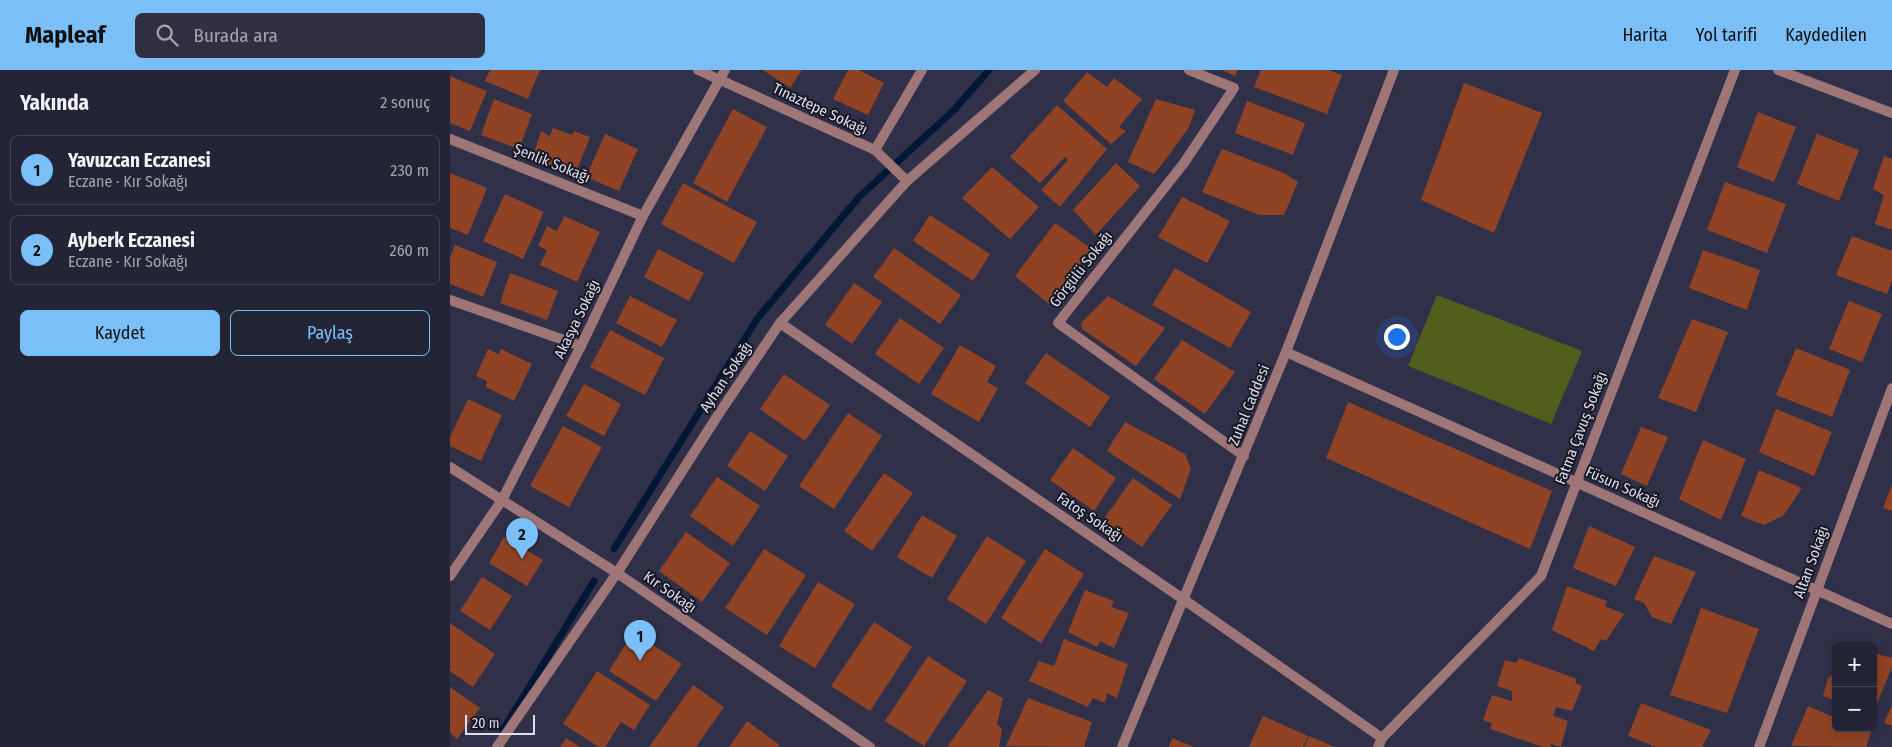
<!DOCTYPE html>
<html lang="tr">
<head>
<meta charset="utf-8">
<style>
  :root { --surface:#242437; --page:#303042; --text:#f1f3f6; --muted:#a3a4ad; --line:#414152; --accent:#7abff8 }
  body { margin:0; font-family:"Fira Sans Condensed",sans-serif; background:var(--page); color:var(--text) }
  .controls { position:absolute; right:15px; bottom:15px; display:grid; overflow:hidden; border-radius:8px; box-shadow:0 2px 8px #0003 }
  .controls button { width:45px; height:45px; display:grid; place-items:center; padding:0; border:0; border-bottom:1px solid var(--line); background:var(--surface); color:var(--text); font:25px sans-serif }
  .scale { position:absolute; left:15px; bottom:12px; width:70px; box-sizing:border-box; padding-left:5px; border:2px solid #dddeee; border-top:0; font-size:14px; line-height:18px; white-space:nowrap; color:#dddeee; -webkit-text-stroke:4px #191925; paint-order:stroke }
  .you { position:absolute; left:946px; top:266px; width:18px; height:18px; margin:-12px; border:4px solid #fff; border-radius:50%; background:#1a73e8; box-shadow:0 0 0 8px #1a73e833 }
  .badge { display:grid; place-items:center; width:32px; height:32px; border-radius:50%; background:var(--accent); color:#111; font-size:16px; font-weight:700 }
  .pin { position:absolute; translate:-50% -41px; filter:drop-shadow(0 1px 2px #0008) }
  .pin::after { content:''; position:absolute; top:26px; width:18px; height:15px; background:inherit; clip-path:polygon(0 0,100% 0,50% 100%) }
  .list { margin:0; padding:0; list-style:none }
  h2 { display:flex; justify-content:space-between; align-items:center; height:65px; margin:0; padding:0 20px; font-size:21px }
  h2 small { font-size:16px; font-weight:400; color:var(--muted) }
  .list li { display:grid; grid-template-columns:32px 1fr auto; gap:15px; align-items:center; box-sizing:border-box; height:70px; margin:0 10px 10px; padding:0 10px; border:1px solid var(--line); border-radius:8px }
  .list b { display:block; font-size:19px; white-space:nowrap }
  .list p { margin:0; font-size:16px; white-space:nowrap; color:var(--muted) }
  .list em { font-size:16px; font-style:normal; color:var(--muted) }
  .actions { display:flex; gap:10px; padding:15px 20px }
  .actions a { flex:1; padding:11px 0; border:1px solid var(--accent); border-radius:8px; text-align:center; font-size:18px; color:var(--accent) }
  .actions .main { background:var(--accent); color:#111 }
  .icon { flex:none; width:28px; height:28px; fill:none; stroke:currentColor; stroke-width:2; stroke-linecap:round; stroke-linejoin:round }
  .map { position:relative; flex:none; width:1442px; height:677px; overflow:hidden }
  header { display:flex; align-items:center; gap:30px; box-sizing:border-box; height:70px; padding:0 25px; background:var(--accent); color:#111 }
  header strong { font-size:24px }
  nav { display:flex; gap:28px; margin-inline-start:auto; font-size:18px }
  .search { width:350px; height:45px; background:var(--page); display:flex; align-items:center; gap:12px; box-sizing:border-box; padding:0 18px; border-radius:8px; color:var(--muted); font-size:19px }
  main { display:flex }
  aside { flex:1; background:var(--surface) }
  .map>svg:first-child { display:block }
  .green { fill:#525f1c }
  .lines { fill:none; stroke-linecap:round; stroke-linejoin:round }
  .stream { stroke:#021736; stroke-width:7 }
  .building { fill:#8f4224 }
  .minor { stroke:#9e7678; stroke-width:10 }
  .tertiary { stroke:#9e7678; stroke-width:10 }
  .labels { text-anchor:middle; stroke-width:4; stroke-linejoin:round; paint-order:stroke }
  .street-label { font-size:15px; fill:#dddeee; stroke:#191925 }
</style>
</head>
<body>
<header>
<strong>Mapleaf</strong>
<div class="search"><svg class="icon" aria-label="search" viewBox="0 0 24 24"><circle cx="10" cy="10" r="6"/><path d="M15 15l6 6"/></svg>Burada ara</div>
<nav><a>Harita</a><a>Yol tarifi</a><a>Kaydedilen</a></nav>
</header>
<main>
<aside>
<h2>Yakında<small>2 sonuç</small></h2>
<ul class="list">
<li><span class="badge">1</span><div><b>Yavuzcan Eczanesi</b><p>Eczane · Kır Sokağı</p></div><em>230 m</em></li>
<li><span class="badge">2</span><div><b>Ayberk Eczanesi</b><p>Eczane · Kır Sokağı</p></div><em>260 m</em></li>
</ul>
<div class="actions"><a class="main">Kaydet</a><a>Paylaş</a></div>
</aside>
<div class="map">
<svg width="1442" height="677" viewBox="0 0 1442 677">
  <rect width="100%" height="100%" fill="#303049"/>
  <!-- green -->
  <polygon class="green" points="987,225 1132,281 1101,354 958,296"/>
  <g class="lines">
    <!-- stream -->
    <g class="stream">
      <polyline points="164,479 307,249 409,127 504,40 539,0"/>
      <polyline points="53,660 144,511"/>
    </g>
  </g>
  <!-- building -->
  <g class="building">
    <polygon points="40,0 90,0 78,29 35,11"/>
    <polygon points="313,0 352,0 340,18"/>
    <polygon points="398,0 409,0 434,13 418,45 383,29"/>
    <polygon points="772,0 788,0 785,6"/>
    <polygon points="811,0 878,0 892,5 877,44 804,17"/>
    <polygon points="637,2 657,17 664,8 692,29 669,57 676,61 661,74 613,31"/>
    <polygon points="0,6 37,21 20,61 0,53"/>
    <polygon points="1014,13 1092,43 1044,163 971,130"/>
    <polygon points="44,29 82,44 69,79 31,65"/>
    <polygon points="706,29 745,40 739,57 716,89 704,104 678,92"/>
    <polygon points="797,31 855,53 843,85 785,63"/>
    <polygon points="607,35 657,79 610,137 591,120 618,90 615,87 590,113 560,87"/>
    <polygon points="283,39 317,57 277,132 243,113"/>
    <polygon points="1308,42 1346,57 1324,112 1287,97"/>
    <polygon points="103,58 122,65 124,61 140,67 125,105 82,90 91,61 100,66"/>
    <polygon points="155,64 188,79 169,121 136,107"/>
    <polygon points="1367,64 1409,80 1389,131 1347,114"/>
    <polygon points="772,79 834,103 848,112 834,145 809,145 752,122"/>
    <polygon points="1434,86 1442,89 1442,160 1425,154 1434,125 1423,119"/>
    <polygon points="666,93 690,116 646,165 623,140"/>
    <polygon points="542,97 589,137 560,169 512,128"/>
    <polygon points="0,103 37,118 18,165 0,158"/>
    <polygon points="1275,112 1336,134 1317,183 1257,160"/>
    <polygon points="233,113 307,152 284,193 211,154"/>
    <polygon points="55,124 94,142 73,189 33,171"/>
    <polygon points="732,127 780,151 757,193 708,167"/>
    <polygon points="480,145 540,184 523,211 463,171"/>
    <polygon points="114,146 150,162 127,212 90,195 97,180 88,176 97,156 107,161"/>
    <polygon points="605,153 642,179 599,234 565,206"/>
    <polygon points="1402,166 1442,181 1442,210 1437,224 1386,205"/>
    <polygon points="5,175 47,192 33,227 0,214 0,188"/>
    <polygon points="444,178 511,225 490,254 423,207"/>
    <polygon points="208,179 254,203 239,231 194,207"/>
    <polygon points="1253,180 1310,200 1297,240 1239,218"/>
    <polygon points="725,198 801,242 780,278 702,235"/>
    <polygon points="60,203 108,221 97,250 50,233"/>
    <polygon points="404,213 432,232 402,274 375,255"/>
    <polygon points="180,226 227,250 212,277 166,253"/>
    <polygon points="658,226 715,258 686,296 632,259 631,253"/>
    <polygon points="1399,231 1432,244 1412,292 1379,279"/>
    <polygon points="450,248 494,278 469,314 425,284"/>
    <polygon points="1242,249 1278,262 1246,342 1208,328"/>
    <polygon points="160,260 214,288 195,325 140,297"/>
    <polygon points="732,270 785,302 755,344 704,309"/>
    <polygon points="510,275 546,296 537,312 548,318 529,352 481,324"/>
    <polygon points="1346,278 1400,300 1382,347 1326,325"/>
    <polygon points="38,279 49,284 51,279 82,294 64,331 36,317 37,311 26,306"/>
    <polygon points="596,283 660,327 640,357 575,313"/>
    <polygon points="334,304 380,335 355,371 310,339"/>
    <polygon points="134,314 171,334 154,366 116,346"/>
    <polygon points="18,329 52,345 31,391 0,376 0,367"/>
    <polygon points="898,332 1102,421 1080,479 876,388"/>
    <polygon points="1326,339 1382,362 1364,406 1309,382"/>
    <polygon points="398,343 432,366 384,439 349,416"/>
    <polygon points="675,352 735,384 741,399 730,429 657,381"/>
    <polygon points="113,356 152,377 119,437 80,416"/>
    <polygon points="1191,357 1218,367 1197,416 1171,404"/>
    <polygon points="300,361 338,386 315,421 277,396"/>
    <polygon points="1253,370 1296,389 1271,450 1229,429"/>
    <polygon points="623,378 666,408 644,441 600,410"/>
    <polygon points="1309,400 1352,418 1334,445 1314,455 1291,446"/>
    <polygon points="434,403 463,423 422,481 394,461"/>
    <polygon points="267,407 310,436 283,476 240,446"/>
    <polygon points="683,408 722,435 692,477 653,450"/>
    <polygon points="1442,414 1442,441 1433,438"/>
    <polygon points="472,445 507,466 482,508 447,487"/>
    <polygon points="1139,456 1185,477 1166,516 1123,498"/>
    <polygon points="236,462 280,493 252,532 209,501"/>
    <polygon points="537,466 576,491 536,554 497,529"/>
    <polygon points="54,467 93,490 77,516 39,493"/>
    <polygon points="314,479 356,505 317,565 275,538"/>
    <polygon points="595,479 634,504 591,573 551,548"/>
    <polygon points="1204,486 1246,502 1221,554 1202,547 1194,533 1184,529"/>
    <polygon points="32,507 62,526 40,560 10,541"/>
    <polygon points="368,512 405,534 365,598 329,576"/>
    <polygon points="1117,516 1157,531 1155,536 1174,544 1156,571 1151,569 1144,581 1102,560"/>
    <polygon points="635,520 664,531 661,537 679,543 664,578 650,571 647,577 618,562"/>
    <polygon points="1251,538 1309,559 1277,643 1220,625"/>
    <polygon points="424,552 462,577 420,641 381,616"/>
    <polygon points="0,553 45,584 23,617 0,601"/>
    <polygon points="183,562 232,594 206,631 159,601"/>
    <polygon points="614,569 678,594 667,628 657,623 655,633 643,628 638,637 579,611 589,591 604,596"/>
    <polygon points="1423,583 1442,588 1442,597 1423,643"/>
    <polygon points="478,586 517,611 474,676 435,651"/>
    <polygon points="1069,588 1127,609 1125,613 1132,616 1122,641 1106,637 1103,646 1118,651 1111,677 1101,674 1100,677 1093,677 1040,659 1042,653 1033,650 1042,625 1062,631 1062,621 1047,616 1055,590 1066,593"/>
    <polygon points="147,601 200,635 184,660 171,652 155,677 149,677 113,654"/>
    <polygon points="1386,603 1386,631 1373,626 1378,608"/>
    <polygon points="243,615 274,637 246,677 199,677"/>
    <polygon points="0,617 30,638 7,669 0,663"/>
    <polygon points="538,620 553,628 547,654 552,659 549,677 497,677"/>
    <polygon points="578,628 642,652 634,677 556,676"/>
    <polygon points="1191,633 1261,660 1252,677 1206,677 1178,666"/>
    <polygon points="1442,635 1442,656 1434,653"/>
    <polygon points="1358,636 1386,648 1386,658 1410,658 1421,663 1416,677 1341,676"/>
    <polygon points="813,646 858,666 853,677 799,677"/>
    <polygon points="297,651 330,675 328,677 279,677"/>
    <polygon points="859,666 885,677 854,677"/>
    <polygon points="116,668 130,677 110,677"/>
    <polygon points="722,668 744,677 719,677"/>
  </g>
  <g class="lines">
    <!-- minor -->
    <g class="minor">
      <polyline points="248,0 425,80 457,111"/>
      <polyline points="739,0 784,18 734,93 608,253 794,386"/>
      <polyline points="1328,0 1442,43"/>
      <polyline points="0,69 193,146"/>
      <polyline points="425,80 472,0"/>
      <polyline points="0,230 131,276"/>
      <polyline points="330,253 733,529 932,668"/>
      <polyline points="836,282 1442,554"/>
      <polyline points="0,397 167,503 420,677"/>
      <polyline points="0,506 52,430 131,276 193,146 275,0"/>
      <polyline points="47,677 167,503 268,345 330,253 457,111 585,0"/>
      <polyline points="928,677 932,668 1091,506 1285,0"/>
      <polyline points="1309,677 1442,318"/>
    </g>
    <!-- tertiary -->
    <polyline class="tertiary" points="672,677 836,282 944,0"/>
  </g>
  <g class="labels">
    <!-- street labels -->
    <g class="street-label">
      <text transform="translate(370 39) rotate(25)" y="5">Tınaztepe Sokağı</text>
      <text transform="translate(102 93) rotate(22)" y="5">Şenlik Sokağı</text>
      <text transform="translate(631 199) rotate(-52)" y="5">Görgülü Sokağı</text>
      <text transform="translate(127 249) rotate(-64)" y="5">Akasya Sokağı</text>
      <text transform="translate(276 307) rotate(-56)" y="5">Ayhan Sokağı</text>
      <text transform="translate(799 335) rotate(-68)" y="5">Zuhal Caddesi</text>
      <text transform="translate(1131 358) rotate(-69)" y="5">Fatma Çavuş Sokağı</text>
      <text transform="translate(1173 417) rotate(24)" y="5">Füsun Sokağı</text>
      <text transform="translate(640 447) rotate(34)" y="5">Fatoş Sokağı</text>
      <text transform="translate(1361 492) rotate(-70)" y="5">Altan Sokağı</text>
      <text transform="translate(220 522) rotate(35)" y="5">Kır Sokağı</text>
    </g>
  </g>
</svg>
<div class="controls">
<button>+</button>
<button>−</button>
</div>
<div class="scale">20 m</div>
<div class="you"></div>
<div class="pin badge" style="left:190px;top:591px">1</div>
<div class="pin badge" style="left:72px;top:489px">2</div>
</div>
</main>
</body>
</html>
